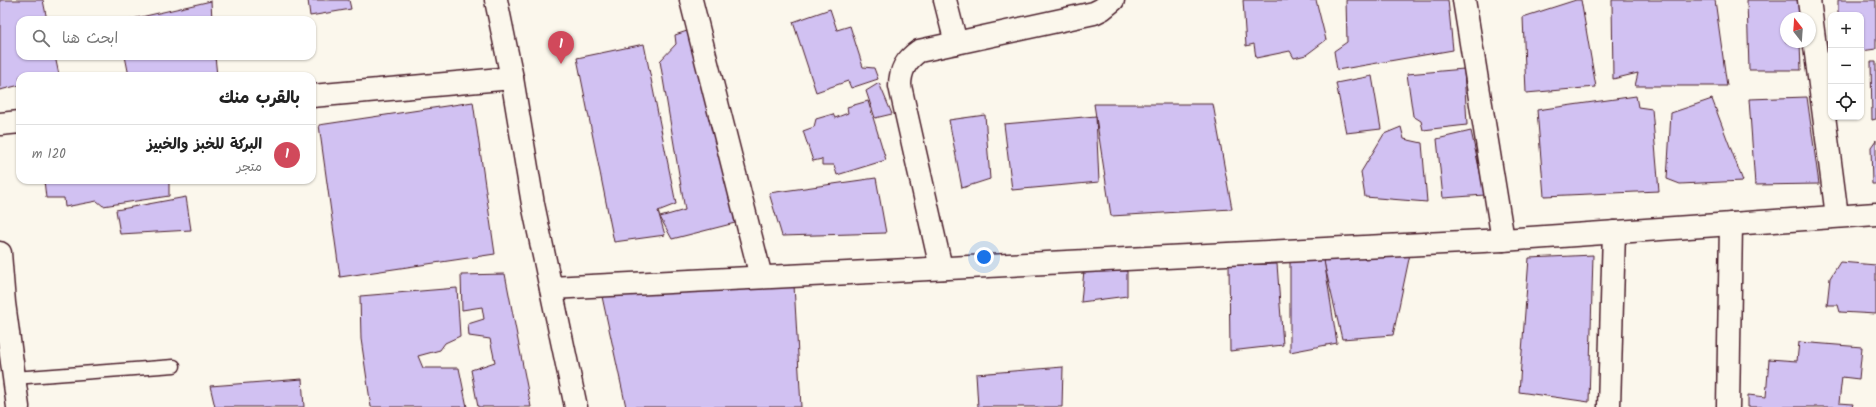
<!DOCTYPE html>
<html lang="ar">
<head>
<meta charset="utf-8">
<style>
  :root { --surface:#fff; --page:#f2f2f2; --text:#222; --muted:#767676; --line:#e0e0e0; --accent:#d1495b }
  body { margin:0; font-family:Kalam,"Playpen Sans Arabic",sans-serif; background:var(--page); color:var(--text); direction:rtl }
  .controls { position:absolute; right:12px; top:12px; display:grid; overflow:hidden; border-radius:8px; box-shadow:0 1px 3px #0004 }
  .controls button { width:36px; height:36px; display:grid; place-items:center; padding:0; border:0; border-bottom:1px solid var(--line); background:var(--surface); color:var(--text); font:20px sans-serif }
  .compass { position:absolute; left:1780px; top:12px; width:36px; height:36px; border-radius:50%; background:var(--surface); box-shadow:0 1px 3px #0004; rotate:343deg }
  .you { position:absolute; left:984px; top:257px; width:14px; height:14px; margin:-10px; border:3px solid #fff; border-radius:50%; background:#1a73e8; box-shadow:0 0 0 6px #1a73e833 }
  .badge { display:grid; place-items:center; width:26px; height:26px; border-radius:50%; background:var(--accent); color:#fff; font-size:13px; font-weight:700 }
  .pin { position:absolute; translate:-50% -33px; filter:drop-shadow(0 1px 2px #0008) }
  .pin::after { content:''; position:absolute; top:21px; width:14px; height:12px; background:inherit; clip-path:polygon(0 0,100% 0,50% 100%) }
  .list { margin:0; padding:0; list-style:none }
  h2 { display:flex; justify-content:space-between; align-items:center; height:52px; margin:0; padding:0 16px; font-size:17px }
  h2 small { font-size:13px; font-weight:400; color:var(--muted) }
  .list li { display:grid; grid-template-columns:26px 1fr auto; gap:12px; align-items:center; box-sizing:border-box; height:60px; padding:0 16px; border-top:1px solid var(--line) }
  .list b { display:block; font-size:15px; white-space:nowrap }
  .list p { margin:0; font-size:13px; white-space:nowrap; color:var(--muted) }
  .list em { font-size:13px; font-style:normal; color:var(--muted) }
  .icon { flex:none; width:22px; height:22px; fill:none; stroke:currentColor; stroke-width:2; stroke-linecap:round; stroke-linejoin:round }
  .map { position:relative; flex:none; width:1876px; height:407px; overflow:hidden; direction:ltr }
  .search { position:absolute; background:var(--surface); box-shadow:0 1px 3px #0004; left:16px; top:16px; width:300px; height:44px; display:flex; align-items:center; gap:10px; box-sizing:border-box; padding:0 14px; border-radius:12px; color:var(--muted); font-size:15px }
  .panel { position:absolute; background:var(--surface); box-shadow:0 1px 3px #0004; left:16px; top:72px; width:300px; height:112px; border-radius:12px; direction:rtl }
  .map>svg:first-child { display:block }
  .building { fill:#d1c1f2; stroke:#4a1f2b }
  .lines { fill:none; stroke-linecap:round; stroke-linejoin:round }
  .service-casing { stroke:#4a1f2b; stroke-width:15 }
  .minor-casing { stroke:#4a1f2b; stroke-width:25 }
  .tertiary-casing { stroke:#4a1f2b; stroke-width:25 }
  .service { stroke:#fbf7ec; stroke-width:12 }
  .minor { stroke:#fbf7ec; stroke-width:22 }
  .tertiary { stroke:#fbf7ec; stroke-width:22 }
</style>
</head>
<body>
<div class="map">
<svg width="1876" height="407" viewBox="0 0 1876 407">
  <rect width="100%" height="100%" fill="#fbf7ec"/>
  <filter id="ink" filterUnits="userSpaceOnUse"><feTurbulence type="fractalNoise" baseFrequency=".025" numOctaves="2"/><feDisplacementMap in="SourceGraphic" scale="8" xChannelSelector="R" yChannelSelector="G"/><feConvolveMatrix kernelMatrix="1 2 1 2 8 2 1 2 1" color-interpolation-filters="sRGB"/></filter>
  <g filter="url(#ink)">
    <!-- building -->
    <g class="building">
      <polygon points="0,0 43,0 47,20 20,20 20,56 55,56 59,75 20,76 20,85 0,90"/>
      <polygon points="308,0 349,0 351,9 310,16"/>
      <polygon points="1243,0 1316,0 1326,40 1306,55 1294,58 1290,51 1256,58 1254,44 1246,46"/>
      <polygon points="1346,0 1448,0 1453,50 1337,70 1334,51 1347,42"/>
      <polygon points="1576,0 1581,0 1596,87 1526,93 1523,17"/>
      <polygon points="1612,0 1715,0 1727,86 1635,86 1638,73 1613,79"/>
      <polygon points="1747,0 1799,0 1800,18 1786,18 1786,42 1800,42 1801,70 1749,70"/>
      <polygon points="1838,0 1876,0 1876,49 1861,51 1861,15 1838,15"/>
      <polygon points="211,1 212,20 128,20"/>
      <polygon points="830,9 837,30 850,26 863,67 874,68 878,79 851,88 848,81 816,92 793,22"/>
      <polygon points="696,28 735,223 672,239 660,217 685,210 660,61 676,44 675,35"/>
      <polygon points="644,44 676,204 658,211 665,235 614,242 577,58"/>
      <polygon points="125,56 215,56 217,76 129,76"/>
      <polygon points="1871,62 1876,62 1876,119 1872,120"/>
      <polygon points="1464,69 1467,125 1423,130 1421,121 1413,116 1407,74"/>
      <polygon points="1372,76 1381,129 1346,133 1336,83"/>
      <polygon points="879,83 892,114 875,118 866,91"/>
      <polygon points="1636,96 1638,107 1652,109 1659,191 1544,196 1537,110"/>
      <polygon points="1807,97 1819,184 1755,185 1749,99"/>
      <polygon points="1712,99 1743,181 1680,184 1667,179 1671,113"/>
      <polygon points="868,101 886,160 837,175 834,165 822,165 822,159 813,161 803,131 814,127 816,119 833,114 835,118 848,113 847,107"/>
      <polygon points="473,102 495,254 340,277 319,125"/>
      <polygon points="1094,104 1213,104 1232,209 1111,216"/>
      <polygon points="985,115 990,179 962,188 949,120"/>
      <polygon points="1096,116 1099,182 1012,190 1004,124"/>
      <polygon points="1401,127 1404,139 1422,143 1427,202 1365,197 1361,172 1384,134"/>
      <polygon points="1471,131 1485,195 1443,198 1437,139"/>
      <polygon points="1876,140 1876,184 1872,184 1871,147"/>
      <polygon points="876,178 886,233 782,236 769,193"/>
      <polygon points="44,180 169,180 169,196 103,206 97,201 65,207 64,198 46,198"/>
      <polygon points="186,197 191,230 120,234 116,210"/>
      <polygon points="1322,254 1410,254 1393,335 1342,339"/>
      <polygon points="1593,255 1589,402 1519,392 1529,258"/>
      <polygon points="1290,260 1324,260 1337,343 1290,352"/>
      <polygon points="1840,262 1876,265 1876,314 1840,312 1838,305 1827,305 1830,278"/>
      <polygon points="1277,264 1283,345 1230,351 1229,265"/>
      <polygon points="1084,270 1127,271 1127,296 1081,302"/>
      <polygon points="505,274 531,407 478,407 471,370 495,362 490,339 469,336 468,324 484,319 482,307 462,310 461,275"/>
      <polygon points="794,285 801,407 626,407 601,292"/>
      <polygon points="457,288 460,336 445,343 440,350 418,356 423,368 459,368 467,407 371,407 361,339 360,296"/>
      <polygon points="1799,342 1862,347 1859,379 1842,377 1839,403 1853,404 1852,407 1748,407 1748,395 1766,397 1769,359 1797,361"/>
      <polygon points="1063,367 1062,407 978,407 976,374"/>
      <polygon points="302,379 304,407 215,407 210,386"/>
    </g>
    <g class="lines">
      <!-- service casing -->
      <g class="service-casing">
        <polyline id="service" points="14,378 174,366"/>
      </g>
      <!-- minor casing -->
      <g class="minor-casing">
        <g id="minor">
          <polyline points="691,0 761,277"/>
          <polyline points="945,0 956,43"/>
          <polyline points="1464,0 1503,240"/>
          <polyline points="1809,0 1837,216"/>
          <polyline points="312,96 512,78"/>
          <polyline points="0,124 20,122"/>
          <polyline points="0,253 4,303 18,407"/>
          <path d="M941,268L900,86C900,70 906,60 919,51L1094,13L1102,9L1113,0"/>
          <polyline points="551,288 1503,240 1876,214"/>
          <polyline points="1609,407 1614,232"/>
          <polyline points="1728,407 1731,224"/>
        </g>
      </g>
      <!-- tertiary casing -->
      <g class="tertiary-casing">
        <polyline id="tertiary" points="496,0 512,78 533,204 576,407"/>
      </g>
      <!-- service -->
      <use href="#service" class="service"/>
      <!-- minor -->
      <use href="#minor" class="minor"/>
      <!-- tertiary -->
      <use href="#tertiary" class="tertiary"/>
    </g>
  </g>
</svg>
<div class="controls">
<button>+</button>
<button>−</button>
<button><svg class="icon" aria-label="locate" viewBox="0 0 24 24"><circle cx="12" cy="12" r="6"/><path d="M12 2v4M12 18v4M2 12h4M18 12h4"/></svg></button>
</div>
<svg class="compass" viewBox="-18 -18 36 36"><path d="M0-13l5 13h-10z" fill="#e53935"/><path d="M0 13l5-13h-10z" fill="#767676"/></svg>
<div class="you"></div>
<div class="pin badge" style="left:561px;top:64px">1</div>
<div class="search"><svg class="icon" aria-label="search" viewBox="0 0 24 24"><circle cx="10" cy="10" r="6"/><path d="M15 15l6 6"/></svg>ابحث هنا</div>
<section class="panel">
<h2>بالقرب منك<small></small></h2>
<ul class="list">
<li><span class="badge">1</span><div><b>البركة للخبز والخبيز</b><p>متجر</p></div><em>120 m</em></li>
</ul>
</section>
</div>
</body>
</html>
